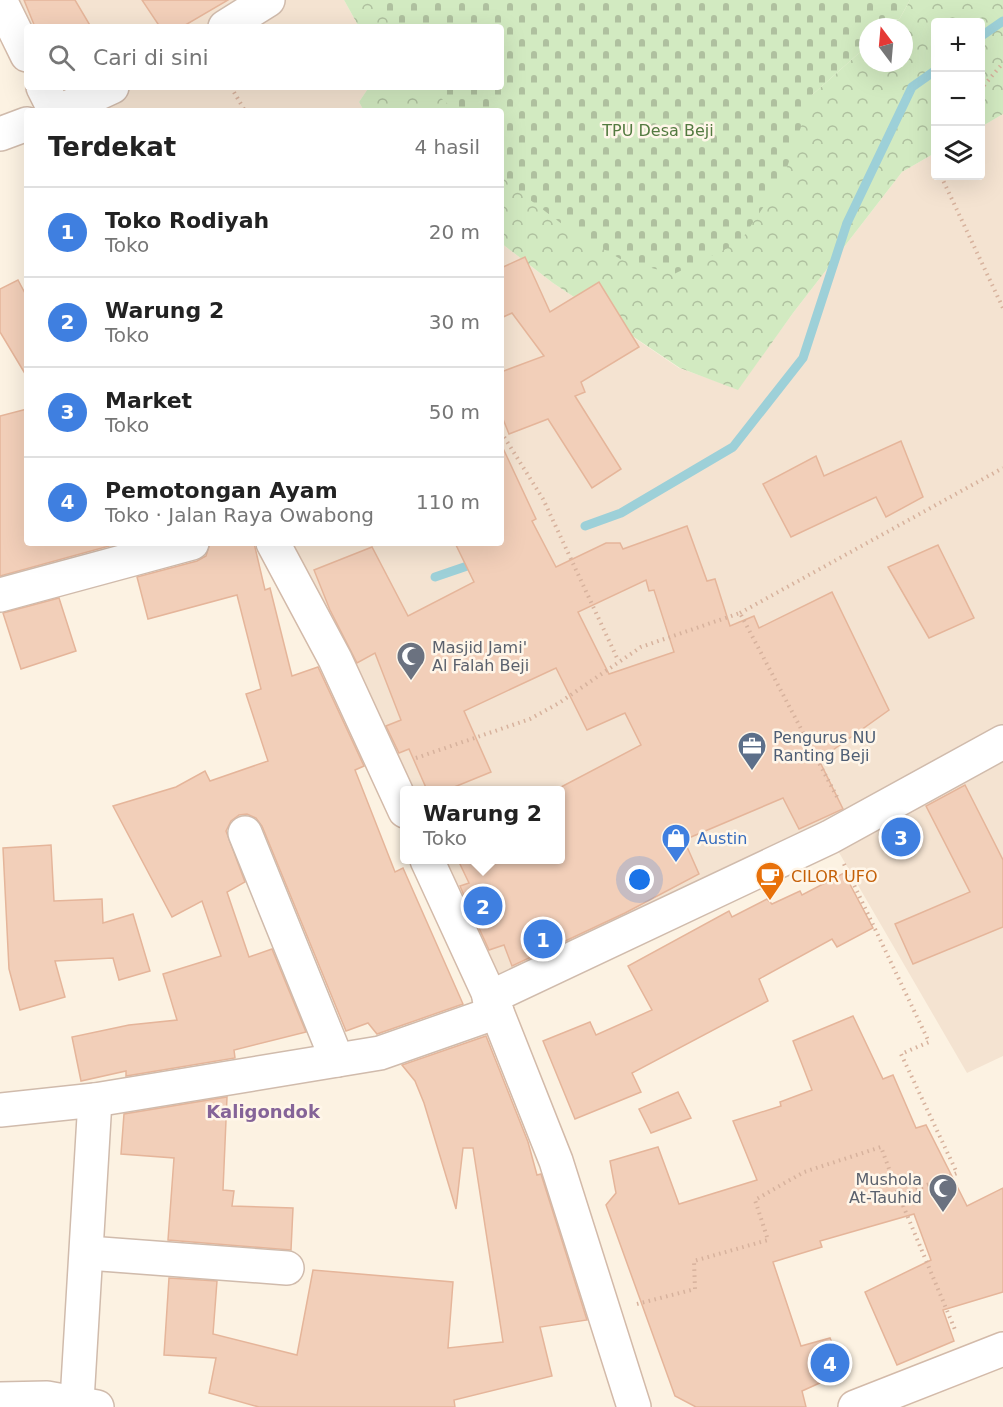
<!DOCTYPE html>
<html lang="id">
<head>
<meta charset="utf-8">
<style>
  :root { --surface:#fff; --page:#f2f2f2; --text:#222; --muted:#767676; --line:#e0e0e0; --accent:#7c3aed }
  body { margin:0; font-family:"DejaVu Sans",sans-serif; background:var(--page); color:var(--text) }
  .controls { position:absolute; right:18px; top:18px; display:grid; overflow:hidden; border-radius:6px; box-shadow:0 6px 24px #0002 }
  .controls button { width:54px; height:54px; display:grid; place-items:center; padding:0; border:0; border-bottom:2px solid var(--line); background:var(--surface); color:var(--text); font:30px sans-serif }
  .compass { position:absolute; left:859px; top:18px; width:54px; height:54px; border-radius:50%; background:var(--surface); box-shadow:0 6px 24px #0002; rotate:344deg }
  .you { position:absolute; left:640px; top:880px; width:21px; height:21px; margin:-15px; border:4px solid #fff; border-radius:50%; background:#1a73e8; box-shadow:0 0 0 9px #1a73e833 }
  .badge { display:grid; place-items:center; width:39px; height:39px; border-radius:50%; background:var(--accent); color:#fff; font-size:20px; font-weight:700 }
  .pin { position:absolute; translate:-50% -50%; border:3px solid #fff; box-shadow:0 2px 6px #0006 }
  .popup { position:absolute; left:400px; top:786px; width:165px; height:78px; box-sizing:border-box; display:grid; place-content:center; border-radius:6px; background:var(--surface); filter:drop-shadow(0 2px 4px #0005); font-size:20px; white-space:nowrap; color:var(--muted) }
  .popup b { font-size:22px; color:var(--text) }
  .popup::after { content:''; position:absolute; left:50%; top:100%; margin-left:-12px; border:12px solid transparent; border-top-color:var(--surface) }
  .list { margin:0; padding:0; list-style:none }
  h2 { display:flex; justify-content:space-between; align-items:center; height:78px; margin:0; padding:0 24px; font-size:26px }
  h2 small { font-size:20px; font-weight:400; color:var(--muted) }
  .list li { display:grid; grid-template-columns:39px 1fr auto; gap:18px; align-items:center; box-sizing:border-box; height:90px; padding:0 24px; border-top:2px solid var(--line) }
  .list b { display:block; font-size:22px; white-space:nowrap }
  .list p { margin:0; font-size:20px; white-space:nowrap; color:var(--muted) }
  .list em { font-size:20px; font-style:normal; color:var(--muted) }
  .icon { flex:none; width:33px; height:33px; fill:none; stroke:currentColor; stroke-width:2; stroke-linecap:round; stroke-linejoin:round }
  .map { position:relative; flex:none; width:1003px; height:1407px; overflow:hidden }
  .search { position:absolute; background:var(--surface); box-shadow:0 6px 24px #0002; left:24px; top:24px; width:480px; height:66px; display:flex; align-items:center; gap:15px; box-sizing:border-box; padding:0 21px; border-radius:6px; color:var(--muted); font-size:22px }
  .panel { position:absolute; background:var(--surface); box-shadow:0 6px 24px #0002; left:24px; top:108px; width:480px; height:438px; border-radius:6px }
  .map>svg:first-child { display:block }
  .residential { fill:#f4e3d1 }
  .forest { fill:url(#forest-crowns) }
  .cemetery { fill:url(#cemetery-stones) }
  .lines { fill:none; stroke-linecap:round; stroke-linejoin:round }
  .stream { stroke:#9dd0d8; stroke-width:9 }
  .building { fill:#f2cfb9; stroke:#e5b59a; stroke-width:1.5; fill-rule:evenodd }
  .street-casing { stroke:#d0bbac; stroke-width:36 }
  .secondary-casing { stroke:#d3baa9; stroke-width:36 }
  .path { stroke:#d7b29d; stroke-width:4; stroke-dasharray:1.5 4.5; stroke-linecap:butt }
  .street { stroke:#fff; stroke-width:33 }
  .secondary { stroke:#fff; stroke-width:33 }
  .labels { text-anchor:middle; stroke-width:5; stroke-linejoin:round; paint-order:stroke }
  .park-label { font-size:16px; fill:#537a40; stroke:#fff6e9 }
  .worship-label { font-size:16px; fill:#5b616d; stroke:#fff6e9; text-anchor:start }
  .service-label { font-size:16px; fill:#4e5e75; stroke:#fff6e9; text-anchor:start }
  .shop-label { font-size:16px; fill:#366cbe; stroke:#fff6e9; text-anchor:start }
  .food-label { font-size:16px; fill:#c56008; stroke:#fff6e9; text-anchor:start }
  .neighbourhood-label { font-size:18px; font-weight:bold; fill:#856498; stroke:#fff6e9 }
</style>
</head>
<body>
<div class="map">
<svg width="1003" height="1407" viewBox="0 0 1003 1407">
  <defs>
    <pattern id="forest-crowns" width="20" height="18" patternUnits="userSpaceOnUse" patternTransform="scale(1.5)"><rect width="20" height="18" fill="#d2eac1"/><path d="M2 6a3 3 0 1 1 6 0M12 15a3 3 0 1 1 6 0" fill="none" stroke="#afc09f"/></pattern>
    <pattern id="cemetery-stones" width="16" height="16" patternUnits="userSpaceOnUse" patternTransform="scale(1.5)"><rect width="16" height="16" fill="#d2eac1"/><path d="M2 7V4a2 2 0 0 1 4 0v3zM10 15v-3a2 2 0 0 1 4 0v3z" fill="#afc09f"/></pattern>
  </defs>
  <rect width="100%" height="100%" fill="#fcf2e2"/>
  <!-- residential -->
  <g class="residential">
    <polygon points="0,0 268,0 225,27 27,27"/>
    <polygon points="270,0 344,0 359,27 227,27"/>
    <polygon points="43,87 369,87 359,102 364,111 55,111"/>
    <polygon points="1003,114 1003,1056 967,1073 830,837 489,998 427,860 561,860 561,790 405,790 273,543 501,543 501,243 553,283 679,368 738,389 793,313 902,172 935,153 936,176 980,176 981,127"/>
  </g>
  <!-- forest -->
  <g class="forest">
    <polygon points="344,0 443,0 449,27 359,27"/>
    <polygon points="910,0 1003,0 1003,114 981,127 980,22 936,22 935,153 902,172 793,313 738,390 680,368 553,283 501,243 501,131 812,95 868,45 868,63 904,63 904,27 889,27 900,18"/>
    <polygon points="369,87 472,87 488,111 364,111 359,102"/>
  </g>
  <!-- cemetery -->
  <polygon class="cemetery" points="379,0 910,0 900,18 889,27 868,27 868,45 812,95 784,176 740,242 674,274 622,260 562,224 509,184 501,172 501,111 456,111 428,87 501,87 501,27 391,27"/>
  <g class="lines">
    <!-- stream -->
    <g class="stream">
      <polyline points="980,37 1003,21"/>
      <polyline points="585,526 621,513 733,447 803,358 847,223 912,87 936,70"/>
      <polyline points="435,577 476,563"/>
    </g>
  </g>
  <!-- building -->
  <g class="building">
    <polygon points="24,0 75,0 91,27 35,27"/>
    <polygon points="142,0 228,0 182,27 160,27"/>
    <polygon points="525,257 550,312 599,282 639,347 581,382 585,392 575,396 621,469 592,488 548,419 509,434 501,414 501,372 544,356 512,313 501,318 501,268"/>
    <polygon points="18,280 27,297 27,377 0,332 0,289"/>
    <polygon points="27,409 27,543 120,543 0,576 0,416"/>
    <polygon points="901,441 923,497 886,517 876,497 791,537 763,484 816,456 824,476"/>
    <path d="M501,444L536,519L532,521L556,567L606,543H620L623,549L687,526L707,581L715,579L730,626L754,616L759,628L832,592L889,710L819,760L843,809L799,829L783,798L684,840L699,874L625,913L512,966L504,945L489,950L463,893L460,886L469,883L458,860H561V787L641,745L625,713L587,730L556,668L464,711L491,772L447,790H427L409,749L399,753L386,726L401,720L375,653L357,663L330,610L314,570L372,547L408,616L474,582L455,543H501ZM646,580L649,591L654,590L674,652L609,674L578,612Z"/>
    <polygon points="210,543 254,543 265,590 270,588 292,676 318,667 364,766 355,770 395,872 403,868 463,1004 377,1034 368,1023 346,1031 262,826 256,818 247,814 239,815 231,821 226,831 245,882 227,892 249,957 272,949 306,1032 234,1050 235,1058 126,1076 126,1071 81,1081 72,1037 129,1025 177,1020 163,974 221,956 202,901 172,917 113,806 176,787 205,771 210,781 268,761 246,694 261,689 237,595 148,619 137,577 197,561 206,556"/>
    <polygon points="938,545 974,618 929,638 888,567"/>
    <polygon points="59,598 76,651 21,669 3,613"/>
    <polygon points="965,785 1003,860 1003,927 913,964 895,924 970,892 926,806"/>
    <polygon points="51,845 54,901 102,899 103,923 133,914 150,971 119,980 113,958 55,961 65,997 20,1010 9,969 3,848"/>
    <polygon points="844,873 873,928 837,947 832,939 759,979 768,1001 632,1073 641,1092 575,1119 543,1041 590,1022 596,1035 652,1010 628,966 729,911 732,917 767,899 772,904 800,891 802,895"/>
    <polygon points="853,1016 883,1079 893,1075 916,1128 926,1125 967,1206 1003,1188 1003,1292 943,1310 954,1341 897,1365 865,1292 931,1260 914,1214 820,1241 822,1247 773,1262 801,1346 830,1338 844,1372 802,1391 806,1407 696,1407 675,1396 606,1205 616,1193 610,1161 658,1147 679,1204 757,1180 733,1121 781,1106 780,1102 812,1090 793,1041"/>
    <polygon points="486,1036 528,1142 537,1175 541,1174 587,1320 540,1327 552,1376 454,1400 455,1407 259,1407 209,1393 216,1358 164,1355 169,1278 217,1281 213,1334 297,1355 313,1270 453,1282 448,1348 503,1342 473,1148 463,1148 456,1209 424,1103 415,1081 402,1065"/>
    <polygon points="678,1092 691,1118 651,1133 639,1109"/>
    <polygon points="227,1097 223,1190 234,1191 232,1206 293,1208 291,1250 168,1240 174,1158 121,1154 124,1114"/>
  </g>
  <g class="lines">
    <!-- street casing -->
    <g class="street-casing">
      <g id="street">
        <polyline points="225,27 268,0"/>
        <polyline points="60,111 112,87"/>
        <polyline points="0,134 27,124"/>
        <polyline points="0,595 192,543"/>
        <polyline points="245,833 337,1060"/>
        <polyline points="489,998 830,837 1003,742"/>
        <polyline points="0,1110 95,1100 380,1053 497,1012"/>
        <polyline points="88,1253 287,1268"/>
        <polyline points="0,1399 47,1398 97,1407"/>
        <polyline points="77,1401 95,1100"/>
      </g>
    </g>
    <!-- secondary casing -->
    <g class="secondary-casing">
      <g id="secondary">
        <polyline points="0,0 27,55"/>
        <polyline points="43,87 55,111"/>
        <polyline points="273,543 335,659 405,811"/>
        <polyline points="427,860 497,1012 556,1161 634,1407"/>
        <polyline points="855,1407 1003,1349"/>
      </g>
    </g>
    <!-- path -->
    <g class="path">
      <polyline points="231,87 245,111"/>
      <polyline points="980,90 1003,63"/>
      <polyline points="941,176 1003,308"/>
      <polyline points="501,432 543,499 618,660"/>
      <polyline points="740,613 1003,468"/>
      <polyline points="416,758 530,719 559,703 641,647 740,613 837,797"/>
      <polyline points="844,864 929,1042 901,1054 957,1173 899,1196 956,1332"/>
      <polyline points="637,1304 695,1289 694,1261 768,1240 755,1200 804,1172 881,1147 899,1196"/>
    </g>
    <!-- street -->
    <use href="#street" class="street"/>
    <!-- secondary -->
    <use href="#secondary" class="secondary"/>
  </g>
  <!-- icons -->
  <defs>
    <g id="mosque-pin" transform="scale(1.5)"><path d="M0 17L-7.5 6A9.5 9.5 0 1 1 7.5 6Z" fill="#6b7280" stroke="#fff6e9"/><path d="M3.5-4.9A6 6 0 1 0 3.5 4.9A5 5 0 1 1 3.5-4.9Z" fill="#fff"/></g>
    <g id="office-pin" transform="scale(1.5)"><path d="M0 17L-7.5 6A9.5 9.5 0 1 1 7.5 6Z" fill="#5c6f8a" stroke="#fff6e9"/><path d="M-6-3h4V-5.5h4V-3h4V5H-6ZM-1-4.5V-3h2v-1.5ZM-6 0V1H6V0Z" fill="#fff"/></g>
    <g id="shop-pin" transform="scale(1.5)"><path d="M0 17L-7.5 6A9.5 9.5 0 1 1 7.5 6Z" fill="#3f7fe0" stroke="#fff6e9"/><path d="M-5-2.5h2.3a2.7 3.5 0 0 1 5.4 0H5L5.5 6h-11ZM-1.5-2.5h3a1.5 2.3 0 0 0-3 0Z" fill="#fff"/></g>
    <g id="cafe-pin" transform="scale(1.5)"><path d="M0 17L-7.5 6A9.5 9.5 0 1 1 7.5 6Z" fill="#e8710a" stroke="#fff6e9"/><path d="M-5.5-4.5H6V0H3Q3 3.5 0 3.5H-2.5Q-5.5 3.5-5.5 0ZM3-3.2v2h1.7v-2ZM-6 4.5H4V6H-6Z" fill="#fff"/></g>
  </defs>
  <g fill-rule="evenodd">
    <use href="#mosque-pin" x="411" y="656"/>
    <use href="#office-pin" x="752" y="746"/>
    <use href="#shop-pin" x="676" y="838"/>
    <use href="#cafe-pin" x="770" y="876"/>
    <use href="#mosque-pin" x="943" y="1188"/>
  </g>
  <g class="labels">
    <!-- park labels -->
    <g class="park-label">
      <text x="658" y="136">TPU Desa Beji</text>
    </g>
    <!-- worship labels -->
    <g class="worship-label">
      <text x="432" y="653">Masjid Jami'<tspan x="432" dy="18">Al Falah Beji</tspan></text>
      <text x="922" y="1185" text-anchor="end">Mushola<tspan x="922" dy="18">At-Tauhid</tspan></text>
    </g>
    <!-- service labels -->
    <g class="service-label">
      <text x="773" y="743">Pengurus NU<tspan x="773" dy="18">Ranting Beji</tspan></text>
    </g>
    <!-- shop labels -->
    <g class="shop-label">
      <text x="697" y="844">Austin</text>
    </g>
    <!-- food labels -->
    <g class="food-label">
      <text x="791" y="882">CILOR UFO</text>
    </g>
    <!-- neighbourhood labels -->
    <g class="neighbourhood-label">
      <text x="263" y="1118">Kaligondok</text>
    </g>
  </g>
</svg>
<div class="controls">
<button>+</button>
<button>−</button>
<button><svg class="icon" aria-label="layers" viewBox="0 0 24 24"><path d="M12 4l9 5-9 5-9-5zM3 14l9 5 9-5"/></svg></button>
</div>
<svg class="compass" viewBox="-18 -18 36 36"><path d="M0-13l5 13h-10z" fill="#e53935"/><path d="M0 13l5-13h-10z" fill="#767676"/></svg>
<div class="you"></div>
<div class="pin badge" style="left:543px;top:939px;background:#3f7fe0">1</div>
<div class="pin badge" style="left:483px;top:906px;background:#3f7fe0">2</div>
<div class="popup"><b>Warung 2</b>Toko</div>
<div class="pin badge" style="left:901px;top:837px;background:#3f7fe0">3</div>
<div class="pin badge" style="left:830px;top:1363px;background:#3f7fe0">4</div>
<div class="search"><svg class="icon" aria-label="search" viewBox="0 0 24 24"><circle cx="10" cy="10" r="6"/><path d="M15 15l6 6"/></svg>Cari di sini</div>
<section class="panel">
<h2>Terdekat<small>4 hasil</small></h2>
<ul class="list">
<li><span class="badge" style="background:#3f7fe0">1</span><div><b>Toko Rodiyah</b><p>Toko</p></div><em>20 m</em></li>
<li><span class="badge" style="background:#3f7fe0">2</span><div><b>Warung 2</b><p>Toko</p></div><em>30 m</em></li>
<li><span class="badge" style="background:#3f7fe0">3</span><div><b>Market</b><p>Toko</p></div><em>50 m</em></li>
<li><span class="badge" style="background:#3f7fe0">4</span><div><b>Pemotongan Ayam</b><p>Toko · Jalan Raya Owabong</p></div><em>110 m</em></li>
</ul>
</section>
</div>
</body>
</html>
